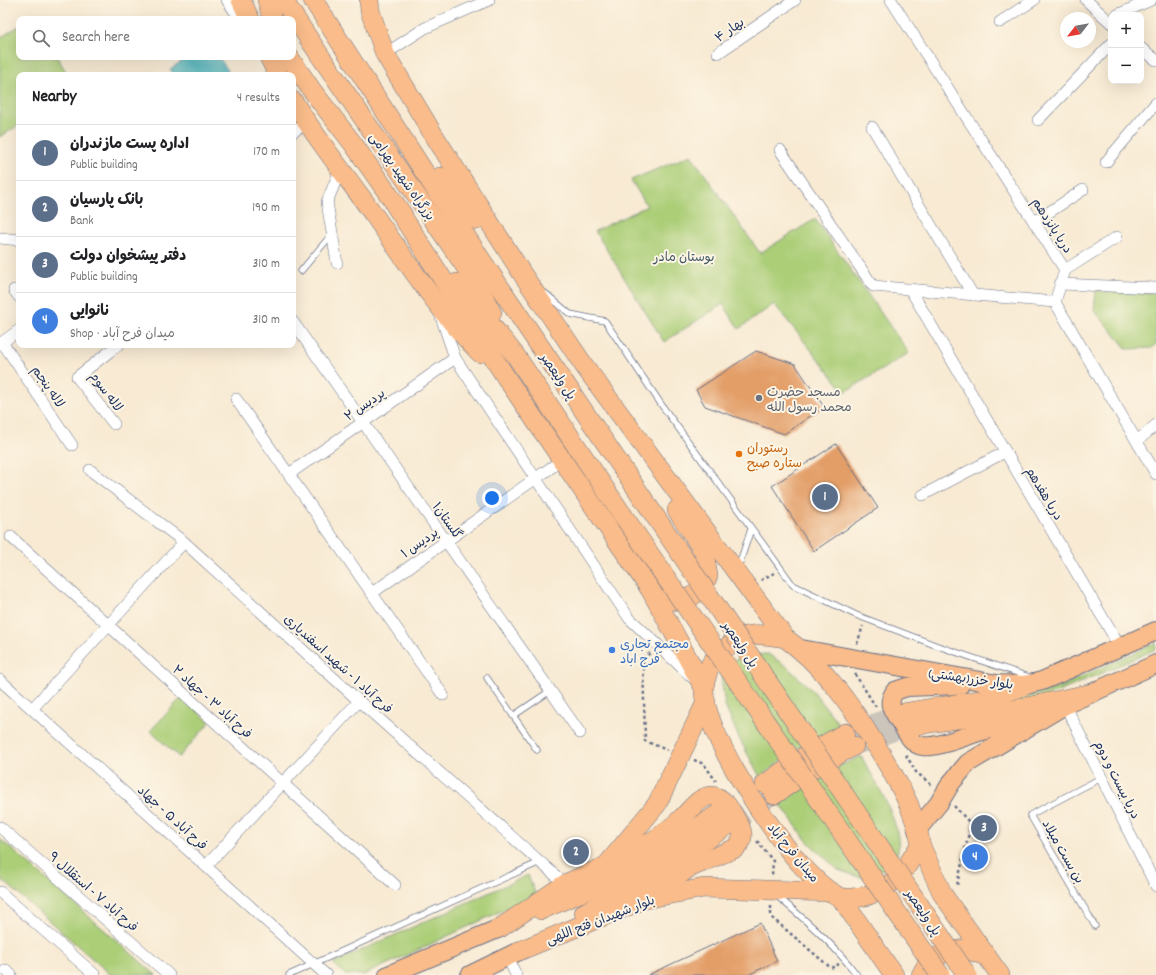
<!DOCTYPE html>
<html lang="en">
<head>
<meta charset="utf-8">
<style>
  :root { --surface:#fff; --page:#f6f6f6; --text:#202124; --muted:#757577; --line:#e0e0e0; --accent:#d1495b }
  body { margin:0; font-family:Dekko,"Playpen Sans Arabic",sans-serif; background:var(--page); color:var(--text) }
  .controls { position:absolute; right:12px; top:12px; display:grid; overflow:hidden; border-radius:8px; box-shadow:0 4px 16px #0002 }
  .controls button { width:36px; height:36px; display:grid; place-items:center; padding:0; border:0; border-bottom:1px solid var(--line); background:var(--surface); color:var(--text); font:20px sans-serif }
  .compass { position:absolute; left:1060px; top:12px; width:36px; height:36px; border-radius:50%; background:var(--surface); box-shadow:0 4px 16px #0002; rotate:239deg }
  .you { position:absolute; left:492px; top:498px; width:14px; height:14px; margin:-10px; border:3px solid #fff; border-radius:50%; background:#1a73e8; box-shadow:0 0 0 6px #1a73e833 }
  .badge { display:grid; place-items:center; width:26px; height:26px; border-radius:50%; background:var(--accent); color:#fff; font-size:13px; font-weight:700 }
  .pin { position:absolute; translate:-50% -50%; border:2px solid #fff; box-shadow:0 1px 4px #0006 }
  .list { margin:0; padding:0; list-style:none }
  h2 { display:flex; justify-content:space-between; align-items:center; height:52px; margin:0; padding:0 16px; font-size:17px }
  h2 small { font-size:13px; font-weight:400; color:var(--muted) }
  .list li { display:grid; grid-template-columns:26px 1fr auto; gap:12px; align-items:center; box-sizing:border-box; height:56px; padding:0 16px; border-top:1px solid var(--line) }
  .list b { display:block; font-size:15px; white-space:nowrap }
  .list p { margin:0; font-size:13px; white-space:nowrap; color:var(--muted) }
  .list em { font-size:13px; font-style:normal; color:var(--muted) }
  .icon { flex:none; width:22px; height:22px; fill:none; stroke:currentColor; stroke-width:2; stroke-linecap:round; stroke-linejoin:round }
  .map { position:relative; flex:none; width:1156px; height:975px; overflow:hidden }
  .search { position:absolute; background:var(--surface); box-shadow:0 4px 16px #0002; left:16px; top:16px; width:280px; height:44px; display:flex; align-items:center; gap:10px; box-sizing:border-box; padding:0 14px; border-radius:8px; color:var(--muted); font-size:15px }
  .panel { position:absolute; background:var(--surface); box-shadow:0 4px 16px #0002; left:16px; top:72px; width:280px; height:276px; border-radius:8px }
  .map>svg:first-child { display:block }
  .green { fill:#abce77; stroke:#637e6a }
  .water { fill:#3dadb9; stroke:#2c6e8c }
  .building { fill:#e39e68 }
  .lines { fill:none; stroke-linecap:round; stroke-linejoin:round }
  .trunk-tunnel { stroke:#ccc5bc; stroke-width:19; stroke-dasharray:19 10; stroke-linecap:butt }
  .service-casing { stroke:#687087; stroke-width:7 }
  .minor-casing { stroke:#687087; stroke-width:12 }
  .primary-casing { stroke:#687087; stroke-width:20 }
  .trunk-casing { stroke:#687087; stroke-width:20 }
  .path { stroke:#687087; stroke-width:2.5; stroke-dasharray:3 3; stroke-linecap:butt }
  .service { stroke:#fff; stroke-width:5.5 }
  .minor { stroke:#fff; stroke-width:11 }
  .primary { stroke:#f9bc8a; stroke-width:18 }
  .trunk { stroke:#f9bc8a; stroke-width:19 }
  .trunk-bridge-casing { stroke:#687087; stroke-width:20; stroke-linecap:butt }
  .trunk-bridge { stroke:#f9bc8a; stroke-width:19 }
  .worship-dot { fill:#6b7280; stroke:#fcf5e5; stroke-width:1.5 }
  .food-dot { fill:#e8710a; stroke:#fcf5e5; stroke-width:1.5 }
  .shop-dot { fill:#3f7fe0; stroke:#fcf5e5; stroke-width:1.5 }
  .labels { text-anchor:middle; stroke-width:4; stroke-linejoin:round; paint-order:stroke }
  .street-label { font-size:13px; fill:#1b2f5e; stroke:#fcf5e5 }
  .park-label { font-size:13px; fill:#3f5764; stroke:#fcf5e5 }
  .worship-label { font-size:13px; fill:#5b616d; stroke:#fcf5e5; text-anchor:start }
  .food-label { font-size:13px; fill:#c56008; stroke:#fcf5e5; text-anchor:start }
  .shop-label { font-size:13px; fill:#366cbe; stroke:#fcf5e5; text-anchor:start }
</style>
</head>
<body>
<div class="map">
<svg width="1156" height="975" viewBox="0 0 1156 975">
  <rect width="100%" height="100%" fill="#fcf5e5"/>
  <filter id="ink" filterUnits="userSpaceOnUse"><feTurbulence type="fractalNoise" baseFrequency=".025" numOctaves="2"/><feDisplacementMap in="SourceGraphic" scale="8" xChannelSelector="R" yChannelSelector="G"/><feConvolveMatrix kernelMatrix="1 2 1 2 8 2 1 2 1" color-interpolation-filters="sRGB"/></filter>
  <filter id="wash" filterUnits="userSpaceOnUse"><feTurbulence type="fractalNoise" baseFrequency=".012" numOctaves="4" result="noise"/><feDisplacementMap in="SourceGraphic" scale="16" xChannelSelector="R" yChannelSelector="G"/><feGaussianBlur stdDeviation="0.9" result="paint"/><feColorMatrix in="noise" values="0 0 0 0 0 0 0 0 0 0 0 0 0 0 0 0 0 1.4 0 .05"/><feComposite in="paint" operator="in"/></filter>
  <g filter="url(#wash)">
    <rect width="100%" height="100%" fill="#f8ead3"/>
    <!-- green -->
    <g class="green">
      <polygon points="19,26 19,57 57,57 68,75 19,75 19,125 0,137 0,38"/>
      <polygon points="691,155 760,253 815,219 909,353 845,392 774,304 739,329 723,304 664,342 595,231 647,206 631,180"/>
      <polygon points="1096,291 1156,293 1156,344 1152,348 1127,349 1094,310"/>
      <polygon points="1156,643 1156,649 1056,693 1026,703 1002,701 1025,697 1054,689"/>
      <polygon points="768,654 786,666 814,692 841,727 798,748 760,777 739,738 725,706 721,678 730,662 748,655"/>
      <polygon points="182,697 210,722 179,757 150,731"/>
      <path d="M861,756C874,779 906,829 897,855C893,867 873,874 862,878L838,870L807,841L780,804L818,776Z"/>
      <polygon points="0,839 156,975 111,975 0,878"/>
      <polygon points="528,875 536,895 364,975 345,975 333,963"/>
    </g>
    <!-- water -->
    <polygon class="water" points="188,57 219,57 231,75 174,75 170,69"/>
    <g id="blocks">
      <!-- building -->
      <g class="building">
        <polygon points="756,351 795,364 824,407 784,434 705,406 696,390"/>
        <polygon points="836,444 878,508 814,551 772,486"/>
        <polygon points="760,923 777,961 748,975 648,975"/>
      </g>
    </g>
  </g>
  <g filter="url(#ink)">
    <use href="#blocks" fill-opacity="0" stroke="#687087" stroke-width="1"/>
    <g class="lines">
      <!-- trunk-tunnel -->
      <g class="trunk-tunnel">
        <polyline points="845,733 902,713"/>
        <polyline points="854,746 909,726"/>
        <polyline points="730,824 770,797"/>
      </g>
      <!-- service casing -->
      <g class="service-casing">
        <g id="service">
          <polyline points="301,271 332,234"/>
          <polyline points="545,293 570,314 605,321 663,407 793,585 856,615 935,645 1032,678"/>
          <polyline points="738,568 751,529"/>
          <polyline points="487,678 537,750"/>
          <polyline points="513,716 550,691"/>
          <path d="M776,895C806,921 833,943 857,975"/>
          <polyline points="1095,926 1030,815 1101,778"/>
          <polyline points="289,975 540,862"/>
        </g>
      </g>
      <!-- minor casing -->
      <g class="minor-casing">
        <g id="minor">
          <polyline points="227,0 240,19"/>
          <polyline points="891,0 1065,270 1055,302 1156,474"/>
          <polyline points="1086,0 1111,23"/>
          <polyline points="1117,15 1151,0"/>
          <polyline points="1000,22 1034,0"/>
          <polyline points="1141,48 1156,60"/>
          <polyline points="718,53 795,0"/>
          <polyline points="385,54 425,28 489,0"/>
          <polyline points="1038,120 1111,44"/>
          <polyline points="872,127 973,295"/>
          <polyline points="293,132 307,122"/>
          <polyline points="780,150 873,286 1055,302"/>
          <polyline points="1106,162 1156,103"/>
          <polyline points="1034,222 1083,190"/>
          <polyline points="0,238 19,240"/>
          <polyline points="337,263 327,202 340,170"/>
          <polyline points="1065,270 1117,237"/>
          <polyline points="1060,284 1156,288"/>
          <polyline points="910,289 1120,647"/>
          <polyline points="14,290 19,297"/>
          <polyline points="440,314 455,358 629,618 693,678"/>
          <polyline points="293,322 580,733"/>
          <polyline points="2,342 72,445"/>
          <polyline points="0,344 19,330"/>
          <polyline points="236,399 443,695"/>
          <polyline points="114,424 77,377 118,345"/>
          <polyline points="1137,441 1156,425"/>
          <polyline points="90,470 184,542 359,701 565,884"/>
          <polyline points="289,474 455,358"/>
          <polyline points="923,495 1005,452"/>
          <polyline points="11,537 395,885"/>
          <polyline points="372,593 562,460"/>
          <polyline points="0,680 326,975"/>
          <polyline points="1065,705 1156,886"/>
          <polyline points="32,709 184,542"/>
          <polyline points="0,827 169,975"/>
          <polyline points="206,866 359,701"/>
          <polyline points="0,892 95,975"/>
          <polyline points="507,956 516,975"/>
          <polyline points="6,970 11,975"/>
        </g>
      </g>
      <!-- primary casing -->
      <g class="primary-casing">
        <g id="primary">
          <polyline points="801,649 997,684 1026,685 1042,681 1156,631"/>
          <path d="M960,685L907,687L895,691C887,703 891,708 898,719C904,727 911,745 922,746C937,749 971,733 987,730C1000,727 1014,726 1027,725"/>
          <polyline points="917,830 939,803 951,783 968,763 1065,705 1156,664"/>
          <polyline points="388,975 500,928"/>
          <polyline points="470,975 519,951"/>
        </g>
      </g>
      <!-- trunk casing -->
      <g class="trunk-casing">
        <g id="trunk">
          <polyline points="241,0 250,19"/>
          <polyline points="267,0 272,19"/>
          <polyline points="283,0 323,60 476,282 492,313"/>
          <polyline points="313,0 480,258 642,497"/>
          <path d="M369,0L370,11L385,54L430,129L523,275L585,367L785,638C822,664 850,704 874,742C887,763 899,783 909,805C912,814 921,835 920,844C919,847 915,853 913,856C900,880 878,898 850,898C847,898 843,898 840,897C827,892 815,879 806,870C775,839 703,732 704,689C704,684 709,666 712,662C714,659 717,656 720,654C742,630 756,633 785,638"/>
          <polyline points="269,57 278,75"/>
          <polyline points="289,57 311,89 354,145 403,215"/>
          <path d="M293,101C318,141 347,177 374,215C407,262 439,312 480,353"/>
          <polyline points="440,177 477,220"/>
          <polyline points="395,205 507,379 650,589 704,688"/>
          <polyline points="457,283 516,356 622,514"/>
          <polyline points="667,599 680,601 691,597 702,589 708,576 704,552 677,510"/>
          <polyline points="902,713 991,698 1026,685"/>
          <polyline points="909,726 998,713 1093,693"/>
          <polyline points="765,784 803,757 845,733"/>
          <polyline points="774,795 812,769 854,746"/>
          <polyline points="920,844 943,895 1000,975"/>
          <path d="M610,864C636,852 661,838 682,818C690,810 700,796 711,796C725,796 732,813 738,823C744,833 744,839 736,848L689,868L651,895"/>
          <polyline points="841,898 894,975"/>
          <polyline points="541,910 616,877 657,855 722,811"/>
          <polyline points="584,913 665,867 730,824"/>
          <polyline points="500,928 565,884 606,866 657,804 706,702"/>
          <polyline points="519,951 645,899 704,888 832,892"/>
          <polyline points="921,975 927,964 945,952 966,949 986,956"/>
        </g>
      </g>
      <!-- path -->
      <g class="path">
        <polyline points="761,580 774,573"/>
        <polyline points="857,644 863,626"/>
        <polyline points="650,653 643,659 645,741 667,750"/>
        <polyline points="855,674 876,707"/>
        <polyline points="906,755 916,772 933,786"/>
        <polyline points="694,760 704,764 716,781"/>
        <polyline points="954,806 971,824 957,885 956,886"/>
        <polyline points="757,841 773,861 772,875"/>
        <polyline points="771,906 771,917 831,968 839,964"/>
      </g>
      <!-- service -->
      <use href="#service" class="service"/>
      <!-- minor -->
      <use href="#minor" class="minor"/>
      <!-- primary -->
      <use href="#primary" class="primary"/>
      <!-- trunk -->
      <use href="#trunk" class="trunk"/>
      <!-- trunk-bridge casing -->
      <g class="trunk-bridge-casing">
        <g id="trunk-bridge">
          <polyline points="642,497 967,975"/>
          <polyline points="622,514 940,975"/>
        </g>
      </g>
      <!-- trunk-bridge -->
      <use href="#trunk-bridge" class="trunk-bridge"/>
    </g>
  </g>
  <!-- markers -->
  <circle class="worship-dot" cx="759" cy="398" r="4"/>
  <circle class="food-dot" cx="739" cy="454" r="4"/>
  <circle class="shop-dot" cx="612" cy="650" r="4"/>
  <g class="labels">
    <!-- street labels -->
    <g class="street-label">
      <text transform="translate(729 29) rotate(-35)" y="5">بهار ۴</text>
      <text transform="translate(403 176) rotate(55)" y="5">بزرگراه شهید بهرامی</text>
      <text transform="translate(1053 225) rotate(57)" y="5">دریا پانزدهم</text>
      <text transform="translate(559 376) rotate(56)" y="5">پل ولیعصر</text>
      <text transform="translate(49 386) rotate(56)" y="5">لاله پنجم</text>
      <text transform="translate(107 391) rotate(53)" y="5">لاله سوم</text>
      <text transform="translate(364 404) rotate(-35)" y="5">پردیس ۲</text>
      <text transform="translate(1045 493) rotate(59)" y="5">دریا هفدهم</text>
      <text transform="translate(448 520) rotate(55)" y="5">گلستان۱</text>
      <text transform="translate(419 542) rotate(-35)" y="5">پردیس ۱</text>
      <text transform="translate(741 644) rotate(56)" y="5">پل ولیعصر</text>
      <text transform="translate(339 663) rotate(42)" y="5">فرح آباد ۱ - شهید اسفندیاری</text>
      <text transform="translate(971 678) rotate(8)" y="5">بلوار خزر(بهشتی)</text>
      <text transform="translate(213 701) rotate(42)" y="5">فرح آباد ۳ - جهاد ۲</text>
      <text transform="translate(1118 779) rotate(63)" y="5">دریا بیست و دوم</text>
      <text transform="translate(173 817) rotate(42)" y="5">فرح آباد ۵ - جهاد</text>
      <text transform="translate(1064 851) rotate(60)" y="5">بن بست میلاد</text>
      <text transform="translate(794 852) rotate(50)" y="5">میدان فرح آباد</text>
      <text transform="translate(94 891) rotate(41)" y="5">فرح آباد ۷ - استقلال ۹</text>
      <text transform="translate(924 912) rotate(56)" y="5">پل ولیعصر</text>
      <text transform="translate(600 919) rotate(-21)" y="5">بلوار شهیدان فتح اللهی</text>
    </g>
    <!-- park labels -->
    <g class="park-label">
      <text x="684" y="261">بوستان مادر</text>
    </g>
    <!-- worship labels -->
    <g class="worship-label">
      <text x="767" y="396">مسجد حضرت<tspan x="767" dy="15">محمد رسول الله</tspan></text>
    </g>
    <!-- food labels -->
    <g class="food-label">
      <text x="747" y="452">رستوران<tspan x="747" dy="15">ستاره صبح</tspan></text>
    </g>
    <!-- shop labels -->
    <g class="shop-label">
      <text x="620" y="648">مجتمع تجاری<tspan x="620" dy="15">فرح اباد</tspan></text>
    </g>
  </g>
</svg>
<div class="controls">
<button>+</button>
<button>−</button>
</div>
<svg class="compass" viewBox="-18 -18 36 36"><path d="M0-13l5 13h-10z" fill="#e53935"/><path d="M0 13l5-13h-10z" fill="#757577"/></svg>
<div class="you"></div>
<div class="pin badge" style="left:825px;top:497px;background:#5c6f8a">1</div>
<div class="pin badge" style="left:576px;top:852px;background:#5c6f8a">2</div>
<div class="pin badge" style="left:984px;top:828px;background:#5c6f8a">3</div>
<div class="pin badge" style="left:975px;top:857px;background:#3f7fe0">4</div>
<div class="search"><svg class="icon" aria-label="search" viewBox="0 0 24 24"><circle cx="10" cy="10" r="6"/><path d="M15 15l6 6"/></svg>Search here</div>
<section class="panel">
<h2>Nearby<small>4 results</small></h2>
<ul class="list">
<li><span class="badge" style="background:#5c6f8a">1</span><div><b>اداره پست مازندران</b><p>Public building</p></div><em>170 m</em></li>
<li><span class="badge" style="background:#5c6f8a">2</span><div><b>بانک پارسیان</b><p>Bank</p></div><em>190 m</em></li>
<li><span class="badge" style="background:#5c6f8a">3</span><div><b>دفتر پیشخوان دولت</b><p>Public building</p></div><em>310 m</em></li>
<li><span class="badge" style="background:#3f7fe0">4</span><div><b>نانوایی</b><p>Shop · میدان فرح آباد</p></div><em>310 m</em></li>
</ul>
</section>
</div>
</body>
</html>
